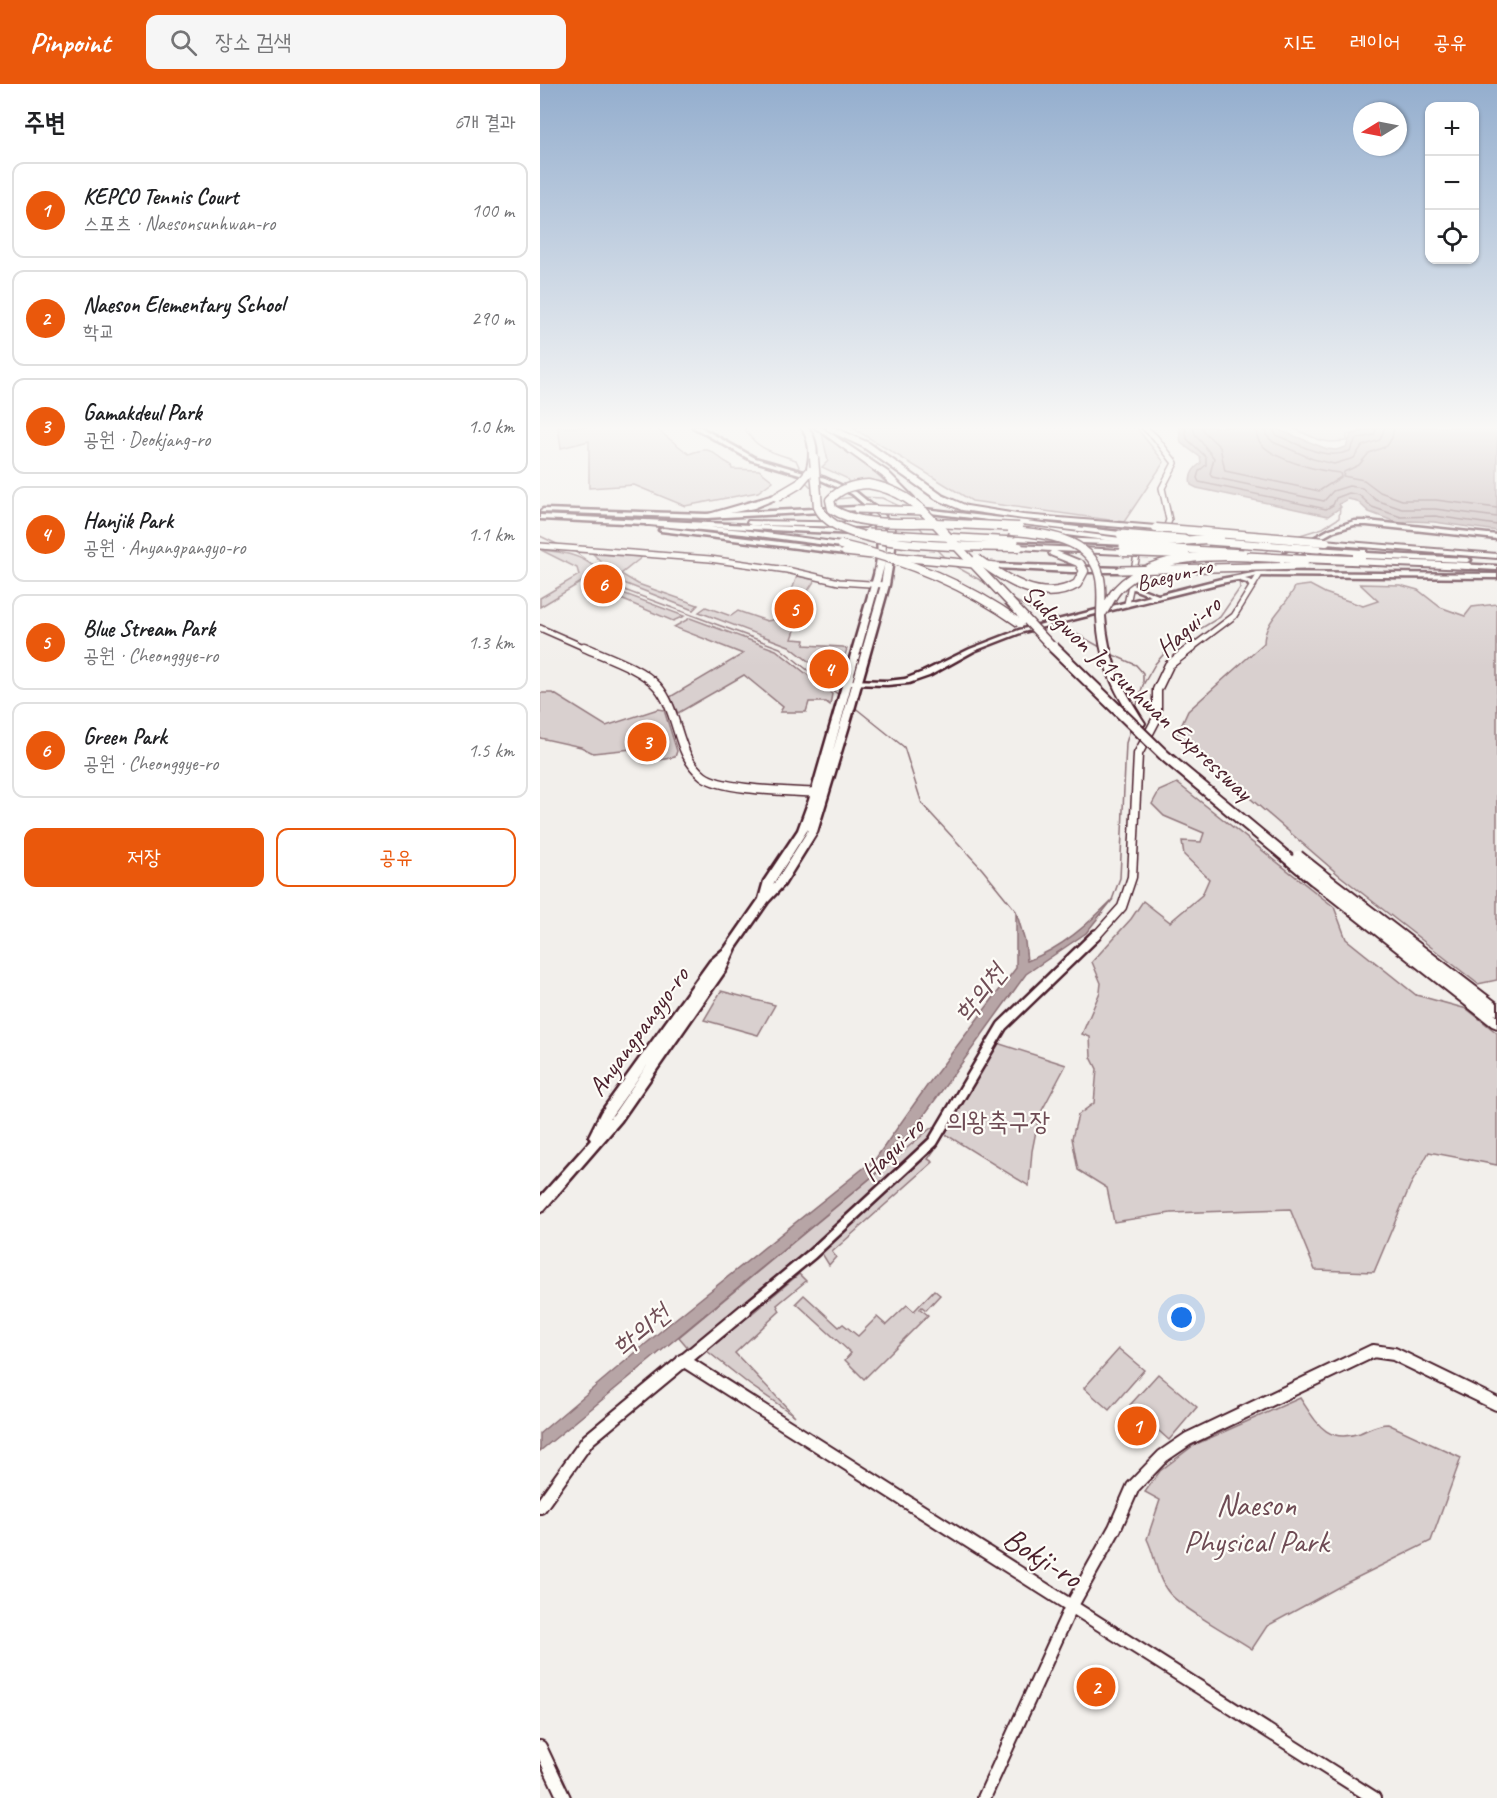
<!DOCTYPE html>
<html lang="ko">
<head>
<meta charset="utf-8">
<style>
  :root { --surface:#fff; --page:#f6f6f6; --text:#202124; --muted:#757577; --line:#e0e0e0; --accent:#ea580c }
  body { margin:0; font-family:Caveat,"Poor Story",sans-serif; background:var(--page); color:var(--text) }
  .controls { position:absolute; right:18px; top:18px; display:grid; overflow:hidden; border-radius:12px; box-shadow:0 2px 4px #0004 }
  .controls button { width:54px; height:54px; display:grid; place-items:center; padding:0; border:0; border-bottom:2px solid var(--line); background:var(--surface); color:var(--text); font:30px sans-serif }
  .compass { position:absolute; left:813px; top:18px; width:54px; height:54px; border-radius:50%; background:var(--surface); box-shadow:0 2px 4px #0004; rotate:260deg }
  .you { position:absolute; left:642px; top:1234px; width:21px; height:21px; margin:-15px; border:4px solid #fff; border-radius:50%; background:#1a73e8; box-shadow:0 0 0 9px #1a73e833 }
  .badge { display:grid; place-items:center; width:39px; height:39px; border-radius:50%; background:var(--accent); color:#fff; font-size:20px; font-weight:700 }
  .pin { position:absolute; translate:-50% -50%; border:3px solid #fff; box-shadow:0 2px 6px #0006 }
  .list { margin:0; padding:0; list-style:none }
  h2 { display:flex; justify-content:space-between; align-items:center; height:78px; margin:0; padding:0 24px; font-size:26px }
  h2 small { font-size:20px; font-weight:400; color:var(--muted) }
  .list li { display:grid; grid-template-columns:39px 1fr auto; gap:18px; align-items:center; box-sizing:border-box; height:96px; margin:0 12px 12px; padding:0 12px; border:2px solid var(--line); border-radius:12px }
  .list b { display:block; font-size:22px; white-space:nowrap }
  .list p { margin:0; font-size:20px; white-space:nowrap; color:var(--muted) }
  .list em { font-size:20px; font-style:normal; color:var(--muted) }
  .actions { display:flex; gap:12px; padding:18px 24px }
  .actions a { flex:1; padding:14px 0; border:2px solid var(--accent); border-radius:12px; text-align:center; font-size:21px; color:var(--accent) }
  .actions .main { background:var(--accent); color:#fff }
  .icon { flex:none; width:33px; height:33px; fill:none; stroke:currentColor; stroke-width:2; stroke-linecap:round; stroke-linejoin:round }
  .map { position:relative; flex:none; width:957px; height:1714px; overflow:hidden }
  header { display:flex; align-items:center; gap:36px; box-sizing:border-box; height:84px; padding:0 30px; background:var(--accent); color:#fff }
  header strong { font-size:28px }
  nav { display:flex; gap:33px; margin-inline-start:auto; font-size:21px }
  .search { width:420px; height:54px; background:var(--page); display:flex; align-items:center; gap:15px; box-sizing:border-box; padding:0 21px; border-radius:12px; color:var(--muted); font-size:22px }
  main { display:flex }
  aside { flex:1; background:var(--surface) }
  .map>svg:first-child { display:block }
  .green { fill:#d9d0cf; stroke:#92787d; stroke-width:1.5 }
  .water { fill:#b7a5a6; stroke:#8b6f75; stroke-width:1.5 }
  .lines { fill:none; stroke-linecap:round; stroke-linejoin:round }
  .shore { stroke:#76555c; stroke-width:1.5 }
  .stream { stroke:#8b6f75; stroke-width:1.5 }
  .tertiary-far3-casing { stroke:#4a1f2b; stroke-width:8 }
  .tertiary-far2-casing { stroke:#4a1f2b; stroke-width:11 }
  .tertiary-far1-casing { stroke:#4a1f2b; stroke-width:14 }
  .tertiary-casing { stroke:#4a1f2b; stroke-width:16 }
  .secondary-casing { stroke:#4a1f2b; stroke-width:5 }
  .primary-casing { stroke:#4a1f2b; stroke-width:5 }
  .trunk-casing { stroke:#4a1f2b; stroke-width:5 }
  .motorway-casing { stroke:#4a1f2b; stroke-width:4 }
  .tertiary-far3 { stroke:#fdfcf7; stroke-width:5 }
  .tertiary-far2 { stroke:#fdfcf7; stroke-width:8 }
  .tertiary-far1 { stroke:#fdfcf7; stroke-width:9 }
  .tertiary { stroke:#fdfcf7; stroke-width:12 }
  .secondary { fill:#fdfcf7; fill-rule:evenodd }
  .primary { fill:#fdfcf7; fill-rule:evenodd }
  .trunk { fill:#fdfcf7; fill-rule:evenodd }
  .motorway { fill:#fdfcf7; fill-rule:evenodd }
  .trunk-bridge-casing { stroke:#4a1f2b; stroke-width:10; stroke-linecap:butt }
  .motorway-bridge-far1-casing { stroke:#4a1f2b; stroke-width:11; stroke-linecap:butt }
  .motorway-bridge-casing { stroke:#4a1f2b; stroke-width:14; stroke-linecap:butt }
  .trunk-bridge { stroke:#fdfcf7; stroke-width:7 }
  .motorway-bridge-far1 { stroke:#fdfcf7; stroke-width:8 }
  .motorway-bridge { stroke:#fdfcf7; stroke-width:10 }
  .labels { text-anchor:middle; stroke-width:4.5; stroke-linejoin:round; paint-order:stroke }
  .far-street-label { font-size:22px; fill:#4a1f2b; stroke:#fdfcf7 }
  .street-label { font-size:26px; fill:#4a1f2b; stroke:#fdfcf7 }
  .park-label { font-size:26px; fill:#6e4b54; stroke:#fdfcf7 }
  .water-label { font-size:27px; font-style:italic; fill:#704e56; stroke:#fdfcf7 }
  .near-park-label { font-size:32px; fill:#6e4b54; stroke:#fdfcf7 }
  .near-street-label { font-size:32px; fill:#4a1f2b; stroke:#fdfcf7 }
</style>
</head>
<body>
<header>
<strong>Pinpoint</strong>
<div class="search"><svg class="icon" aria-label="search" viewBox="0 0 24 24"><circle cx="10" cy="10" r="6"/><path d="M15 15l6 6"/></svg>장소 검색</div>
<nav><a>지도</a><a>레이어</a><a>공유</a></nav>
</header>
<main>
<aside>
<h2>주변<small>6개 결과</small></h2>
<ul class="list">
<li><span class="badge">1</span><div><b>KEPCO Tennis Court</b><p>스포츠 · Naesonsunhwan-ro</p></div><em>100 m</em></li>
<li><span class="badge">2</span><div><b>Naeson Elementary School</b><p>학교</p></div><em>290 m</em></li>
<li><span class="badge">3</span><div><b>Gamakdeul Park</b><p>공원 · Deokjang-ro</p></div><em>1.0 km</em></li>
<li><span class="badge">4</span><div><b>Hanjik Park</b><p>공원 · Anyangpangyo-ro</p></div><em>1.1 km</em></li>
<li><span class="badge">5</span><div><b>Blue Stream Park</b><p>공원 · Cheonggye-ro</p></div><em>1.3 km</em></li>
<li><span class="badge">6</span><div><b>Green Park</b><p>공원 · Cheonggye-ro</p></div><em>1.5 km</em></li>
</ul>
<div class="actions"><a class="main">저장</a><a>공유</a></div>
</aside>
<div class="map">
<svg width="957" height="1714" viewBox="0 0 957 1714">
  <rect width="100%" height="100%" fill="#f2efeb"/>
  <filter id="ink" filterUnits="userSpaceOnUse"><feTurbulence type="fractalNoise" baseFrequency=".0167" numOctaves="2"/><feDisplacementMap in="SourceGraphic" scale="12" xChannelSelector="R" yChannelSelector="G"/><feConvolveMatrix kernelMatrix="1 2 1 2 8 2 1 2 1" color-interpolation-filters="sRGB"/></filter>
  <g filter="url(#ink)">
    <!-- green -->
    <g class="green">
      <path d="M18,343H114L149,370C174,360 170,370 191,381L192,385L219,386L233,397L218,408L145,422L94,401L49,404V357L21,364Z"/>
      <polygon points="311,343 596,343 624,378 584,438 432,417"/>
      <polygon points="750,343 839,343 807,351 807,357 790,358 779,356"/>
      <polygon points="282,350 329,382 351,404 310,400 306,394 282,383 288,377"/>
      <path d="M1,466C22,468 39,470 56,484C65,491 70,502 80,508L144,532L133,537L62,507L51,495L43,497L0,523V514L39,491L37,484Z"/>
      <polygon points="53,470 102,473 81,490 98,500 158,521 153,526 84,499"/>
      <polygon points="257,492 275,496 269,505 252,555 265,556 264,561 303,563 307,565 296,599 249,562 159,528 166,523 191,532 198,527 227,537 242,534"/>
      <path d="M820,500L860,501L878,506L900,523L925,532L932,523L957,520V896L938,900L799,791L637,651L648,627L724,559C724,537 746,523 755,503L770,501L785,509L823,522L838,517Z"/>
      <polygon points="150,534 236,566 292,610 290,621 286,618 269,618 266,628 240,628 243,623 204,591 138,629 130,613 203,570 134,543"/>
      <polygon points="0,609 13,609 66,642 118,625 124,626 137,667 135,673 104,679 103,673 92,665 53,669 41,663 0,654"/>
      <polygon points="637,699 794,823 806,855 876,911 927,925 957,949 957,1081 889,1068 870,1102 834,1188 775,1186 750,1125 631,1129 574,1138 567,1104 538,1086 532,1054 538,1031 554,1019 557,985 551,973 550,953 542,950 560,908 561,899 552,878 591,835 603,817 630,838 662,811 669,795 644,771 642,757 661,758 664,749 624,732 612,720 619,707"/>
      <polygon points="181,907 235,921 218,951 164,936"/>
      <polygon points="457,959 526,981 499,1032 492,1067 489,1102 405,1050"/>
      <polygon points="391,1044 398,1049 269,1168 150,1266 139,1253"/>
      <polygon points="395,1065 388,1075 393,1078 292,1168 296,1173 289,1181 281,1168"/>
      <polygon points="259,1190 266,1197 237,1221 240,1227 195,1269 255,1332 210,1301 167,1267"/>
      <polygon points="394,1206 400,1211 386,1226 382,1223 380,1225 388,1231 324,1295 305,1276 311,1269 256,1219 264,1211 299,1243 303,1240 318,1252 337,1233 346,1241 367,1221 374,1227"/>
      <polygon points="579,1265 604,1286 569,1326 544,1304"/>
      <polygon points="618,1290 657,1323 629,1356 590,1321"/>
      <path d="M760,1314C777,1339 786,1360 820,1349C830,1345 837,1340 848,1340L921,1374L891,1457L806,1499L727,1542L712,1565C691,1551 646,1527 630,1510C616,1494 616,1473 607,1455L620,1416L605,1408L620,1387L654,1361Z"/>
      <polygon points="590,1324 617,1346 605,1361 578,1339"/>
    </g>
    <!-- water -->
    <g class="water">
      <path d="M639,343H732L787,365L796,366L806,363L811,351L839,343H957V447L894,438L869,437L861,440L829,428L817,417L808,415L799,420L801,423L788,432L657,404L651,401C648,391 654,384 661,379L660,373L641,359Z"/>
      <path d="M573,815L546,849L486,890L351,1077L0,1367V1349L134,1236L336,1074L389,999L476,884V827L485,858L487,877C522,864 547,841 573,815Z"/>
    </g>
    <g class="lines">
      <!-- shore -->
      <g class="shore">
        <polyline points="645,343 647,355 666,373 666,381 659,387 657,394 659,398 786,425 793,421 796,414 809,409 819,411 832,423 861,433 895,432 957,441"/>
        <polyline points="653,343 655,350 674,374 670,390 672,393 784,417 793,407 809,402 822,404 836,416 862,425 895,425 957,433"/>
        <path d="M662,343L663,347L680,363L685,387L779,407L801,393L800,389C779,387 738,377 722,361C717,356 716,350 716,343"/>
        <polyline points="725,343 726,351 733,358 773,375 794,380 814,374 822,362 840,356 845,343"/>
        <path d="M732,343L736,351C761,361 784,377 810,367L816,355L834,351L837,343"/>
        <polyline points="854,343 852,354 847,362 829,369 819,381 804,388 803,392 824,396 840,408 862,416 896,416 957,424"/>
      </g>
      <!-- stream -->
      <g class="stream">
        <path d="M204,343C214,365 235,369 256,376L261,387"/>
        <polyline points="265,397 274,406"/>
        <polyline points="321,413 342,414 361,423"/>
        <polyline points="297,415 316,413"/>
        <polyline points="379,442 385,450"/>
        <polyline points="0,452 21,462"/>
        <polyline points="757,452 783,444 799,434 800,423"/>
        <polyline points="397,466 406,475"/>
        <polyline points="34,467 87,507 240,564 300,612"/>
        <polyline points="722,470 731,464"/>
        <polyline points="415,482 447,500"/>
        <polyline points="472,515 512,537"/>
        <polyline points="517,539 562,564"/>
        <polyline points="571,570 596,581 603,589 603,598"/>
        <polyline points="313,622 364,663 382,720 442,785 476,827"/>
        <polyline points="596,624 603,601 615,580 630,563 680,533 700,504 699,496"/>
        <polyline points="572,816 580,794 586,659 590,646"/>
      </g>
      <!-- tertiary-far3 casing -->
      <g class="tertiary-far3-casing">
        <g id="tertiary-far3">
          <polyline points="604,343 615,353 635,379 622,404 629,436 624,450"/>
          <polyline points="0,462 170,475 247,486 299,498 345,501"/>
          <polyline points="587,520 597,471 605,465"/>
          <polyline points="0,544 48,565"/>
          <polyline points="650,565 694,532 720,490"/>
        </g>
      </g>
      <!-- tertiary-far2 casing -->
      <g class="tertiary-far2-casing">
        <g id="tertiary-far2">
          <path d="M44,563C66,573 101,584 117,602C140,628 135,670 163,692C182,707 255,707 281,709"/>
          <polyline points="555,853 582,823 592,793 598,670 617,634 617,606 629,581 652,563"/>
        </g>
      </g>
      <!-- tertiary-far1 casing -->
      <g class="tertiary-far1-casing">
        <polyline id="tertiary-far1" points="203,1227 272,1170 393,1058 462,942 556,851"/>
      </g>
      <!-- tertiary casing -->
      <g class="tertiary-casing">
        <g id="tertiary">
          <polyline points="143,1276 834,1714"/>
          <polyline points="0,1423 48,1356 205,1226"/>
          <polyline points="0,1663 24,1714"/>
          <polyline points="444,1714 531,1523 575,1444 593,1403 623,1372 648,1355 833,1267 854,1270 957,1320"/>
        </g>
      </g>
      <!-- secondary casing -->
      <g class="secondary-casing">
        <polygon id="secondary" points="814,437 827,437 957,451 957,455 827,441 814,441 794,447 738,478 722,491 705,495 712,497 715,502 714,503 710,503 707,499 697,496 681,499 483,548 434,567 389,592 369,599 347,601 307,600 303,598 307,596 347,597 365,595 383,588 430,565 479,546 611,512 588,503 588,501 592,501 618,511 681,495 718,488 734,476 790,445"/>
      </g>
      <!-- primary casing -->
      <g class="primary-casing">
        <path id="primary" d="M153,343H160L215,374L285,394L316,408L344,431L354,444L356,458L349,501L315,622L277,748L244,801L228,818L196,864L186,886L81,1037L4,1126L0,1128V1113L51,1056L49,1052L61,1028L170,877L185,864L219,815L224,797L258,746L269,716L334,491C339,469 340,451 329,431L332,429C348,440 347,464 344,482L292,670L341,501L348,458L346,444L339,433L312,410L281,396L211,376ZM268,745L267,748L236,797L233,800ZM108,980L73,1031L69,1034H70Z"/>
      </g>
      <!-- trunk casing -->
      <g class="trunk-casing">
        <g id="trunk">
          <polygon points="317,423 320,425 319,426 166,434 0,428 3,425 166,430"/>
          <polygon points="384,425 580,448 584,450 580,452 382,428 382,426"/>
          <polygon points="0,431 316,446 320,448 316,450 0,435"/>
          <polygon points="123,444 305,466 309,468 305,470 121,447 119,446"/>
          <polygon points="470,452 588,457 592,459 588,461 473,456 470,456"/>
          <polygon points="775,463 823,466 826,466 826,469 927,474 931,476 927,478 825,474 825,477 822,477 763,474 762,472 766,470 813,472 813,470 778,467 774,465"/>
          <polygon points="453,480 581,484 585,486 581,488 531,488 456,484 453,484"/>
          <polygon points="916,480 957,482 957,486 919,484 916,484"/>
          <polygon points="717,488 957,490 957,494 720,492 716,490"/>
        </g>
      </g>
      <!-- motorway casing -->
      <g class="motorway-casing">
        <g id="motorway">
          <path d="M261,343H268C277,355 279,371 274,386L267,384C271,368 269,356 261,343Z"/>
          <polygon points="274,343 281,343 348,388 374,414 374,418 368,418 342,392"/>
          <polygon points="287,343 293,343 329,359 402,411 427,422 483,431 616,442 620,444 616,446 483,435 422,426 396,415 323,363 287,346"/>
          <polygon points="234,411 241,413 214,424 166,434 162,432"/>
          <polygon points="106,437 203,446 301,459 305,461 301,463 203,450 109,441 106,441"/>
          <polygon points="208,437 325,439 329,441 325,443 211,441 207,439"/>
          <polygon points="476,441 581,454 585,456 581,458 479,445 475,443"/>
          <polygon points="783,456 957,470 957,474 786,460 783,460"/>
          <polygon points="476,461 583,466 587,468 583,470 516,467 543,478 544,480 540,483 510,471 509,469 511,467 479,465 475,463"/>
          <polygon points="766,473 929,479 933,482 929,485 763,478 762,476"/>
          <path d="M561,529L565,532C568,576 581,602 605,639L604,641H596C572,604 559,577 557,532Z"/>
          <polygon points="782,787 786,788 957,919 957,931 954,930 957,932 957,944 952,942 770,799 768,796 770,793 778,793 778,788"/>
        </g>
      </g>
      <!-- tertiary-far3 -->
      <use href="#tertiary-far3" class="tertiary-far3"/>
      <!-- tertiary-far2 -->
      <use href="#tertiary-far2" class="tertiary-far2"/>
      <!-- tertiary-far1 -->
      <use href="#tertiary-far1" class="tertiary-far1"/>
      <!-- tertiary -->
      <use href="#tertiary" class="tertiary"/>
      <!-- secondary -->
      <use href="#secondary" class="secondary"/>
      <!-- primary -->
      <use href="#primary" class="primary"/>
      <!-- trunk -->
      <use href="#trunk" class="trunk"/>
      <!-- motorway -->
      <use href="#motorway" class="motorway"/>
      <!-- trunk-bridge casing -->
      <g class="trunk-bridge-casing">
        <g id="trunk-bridge">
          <polyline points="317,425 384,427"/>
          <polyline points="328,449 475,457"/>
          <polyline points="580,450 643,455"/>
          <polyline points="668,457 778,465"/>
          <polyline points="583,462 703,469"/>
          <polyline points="305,468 332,471"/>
          <polyline points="347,472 456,482"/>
          <polyline points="581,486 764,482"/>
        </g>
      </g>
      <!-- motorway-bridge-far1 casing -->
      <g class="motorway-bridge-far1-casing">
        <g id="motorway-bridge-far1">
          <path d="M274,374L278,423C297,468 436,462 479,463"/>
          <path d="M328,400C357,405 376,418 395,439C363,438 320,443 292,425L290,416C301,404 312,401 328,400Z"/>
          <polyline points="237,413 259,400 270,387"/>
          <polyline points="395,439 479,443"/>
          <polyline points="395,439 514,565"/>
          <polyline points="616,444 786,458"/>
          <path d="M472,447C502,449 550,454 559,490C563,503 561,518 561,532"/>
          <polyline points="581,456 627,458 680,454"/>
          <path d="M301,461C367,476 425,500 480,539"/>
          <polyline points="583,468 645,470"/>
          <path d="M437,475C465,495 502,521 537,500L544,487L540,480"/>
          <path d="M563,528C568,521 572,511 578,505C621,460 710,473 766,476"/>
        </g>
      </g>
      <!-- motorway-bridge casing -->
      <g class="motorway-bridge-casing">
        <g id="motorway-bridge">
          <polyline points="513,563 625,672 774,796"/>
          <polyline points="758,772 782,791"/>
        </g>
      </g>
      <!-- trunk-bridge -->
      <use href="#trunk-bridge" class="trunk-bridge"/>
      <!-- motorway-bridge-far1 -->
      <use href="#motorway-bridge-far1" class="motorway-bridge-far1"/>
      <!-- motorway-bridge -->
      <use href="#motorway-bridge" class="motorway-bridge"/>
    </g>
  </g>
  <!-- sky -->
  <linearGradient id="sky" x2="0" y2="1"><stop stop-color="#94aece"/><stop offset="0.59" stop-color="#f9f8f6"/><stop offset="1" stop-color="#f9f8f6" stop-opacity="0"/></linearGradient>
  <rect width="957" height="583" fill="url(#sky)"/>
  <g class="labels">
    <!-- far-street labels -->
    <g class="far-street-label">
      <text transform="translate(634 490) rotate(-14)" y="8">Baegun-ro</text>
    </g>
    <!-- street labels -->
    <g class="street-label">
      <text transform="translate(648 542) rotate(-42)" y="9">Hagui-ro</text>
      <text transform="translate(598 608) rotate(43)" y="9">Sudogwon Je1sunhwan Expressway</text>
      <text transform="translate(98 947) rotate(-54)" y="9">Anyangpangyo-ro</text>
      <text transform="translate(352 1065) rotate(-45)" y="9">Hagui-ro</text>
    </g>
    <!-- park labels -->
    <g class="park-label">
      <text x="458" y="1046">의왕축구장</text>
    </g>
    <!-- water labels -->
    <g class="water-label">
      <text transform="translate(440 909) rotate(-52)" y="9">학의천</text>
      <text transform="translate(101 1246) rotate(-40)" y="9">학의천</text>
    </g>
    <!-- near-park labels -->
    <g class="near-park-label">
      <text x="716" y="1431">Naeson<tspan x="716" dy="37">Physical Park</tspan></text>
    </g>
    <!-- near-street labels -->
    <g class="near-street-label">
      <text transform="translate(503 1473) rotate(32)" y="11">Bokji-ro</text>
    </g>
  </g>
</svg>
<div class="controls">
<button>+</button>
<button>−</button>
<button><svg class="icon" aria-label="locate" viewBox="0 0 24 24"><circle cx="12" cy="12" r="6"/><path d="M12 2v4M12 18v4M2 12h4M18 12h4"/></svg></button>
</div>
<svg class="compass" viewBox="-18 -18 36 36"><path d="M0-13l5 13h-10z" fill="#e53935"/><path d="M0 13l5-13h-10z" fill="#757577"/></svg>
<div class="you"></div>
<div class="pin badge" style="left:597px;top:1342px">1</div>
<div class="pin badge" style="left:556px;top:1603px">2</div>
<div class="pin badge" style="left:107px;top:658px">3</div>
<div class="pin badge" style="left:289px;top:585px">4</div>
<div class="pin badge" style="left:254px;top:525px">5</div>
<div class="pin badge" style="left:63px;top:500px">6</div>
</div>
</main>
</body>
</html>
